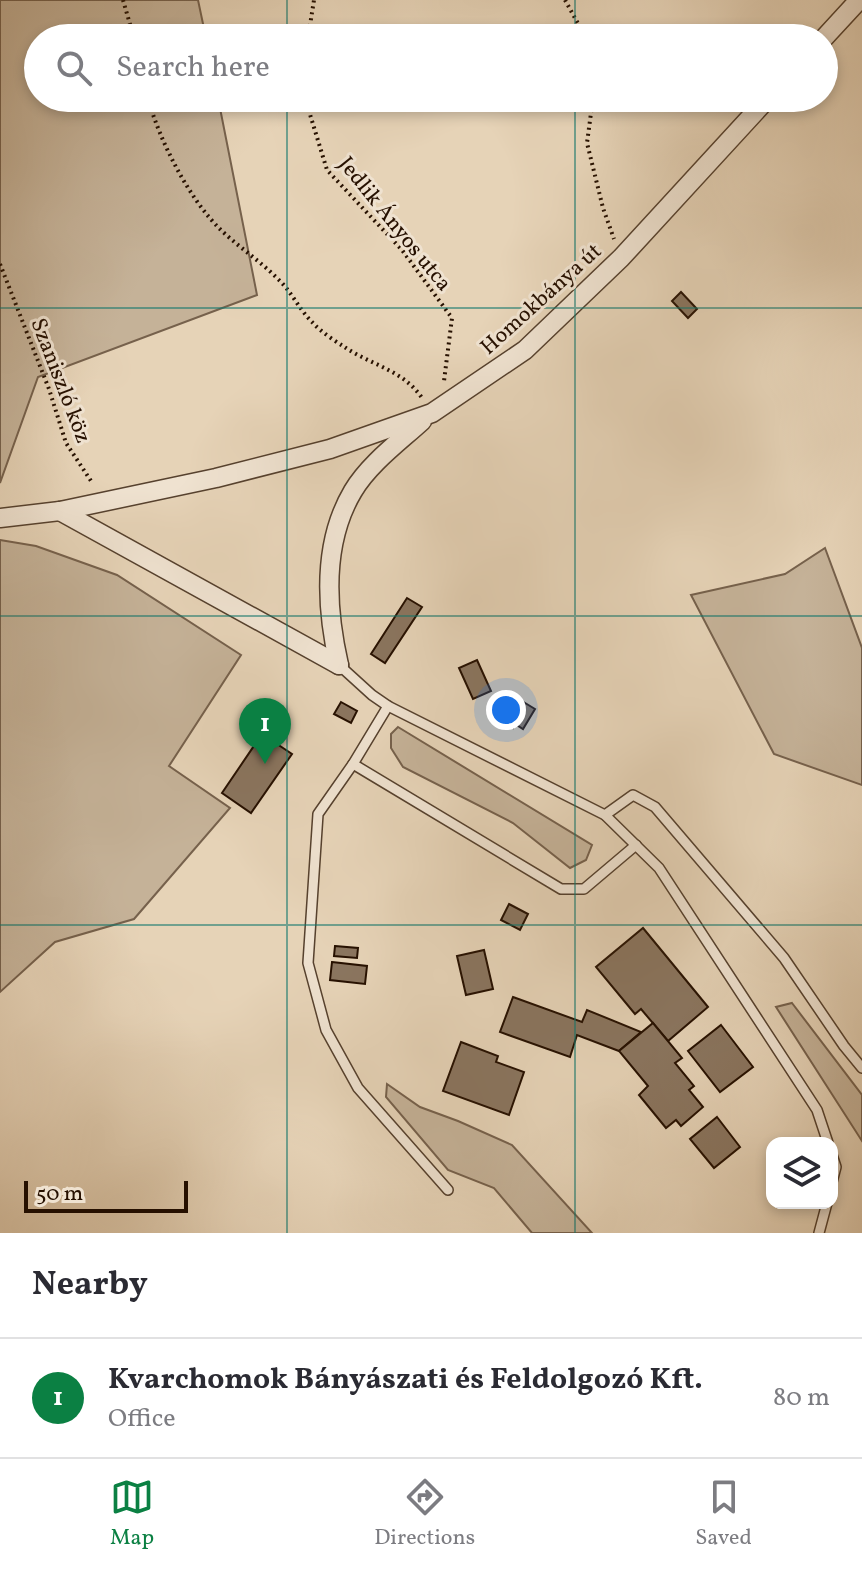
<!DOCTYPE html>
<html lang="en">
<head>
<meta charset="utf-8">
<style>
  :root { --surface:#fff; --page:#f7f7f7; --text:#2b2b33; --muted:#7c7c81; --line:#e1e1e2; --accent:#0b8043 }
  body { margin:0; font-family:Vollkorn,serif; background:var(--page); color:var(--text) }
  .controls { position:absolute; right:24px; bottom:24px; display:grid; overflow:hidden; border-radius:16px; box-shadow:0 4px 12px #0003 }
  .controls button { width:72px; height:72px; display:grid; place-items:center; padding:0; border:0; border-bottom:2px solid var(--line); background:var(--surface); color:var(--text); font:40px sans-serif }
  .scale { position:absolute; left:24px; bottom:20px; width:164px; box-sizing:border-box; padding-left:8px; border:4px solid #261000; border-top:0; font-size:22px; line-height:28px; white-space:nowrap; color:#261000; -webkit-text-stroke:6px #efe2d0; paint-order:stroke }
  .you { position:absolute; left:506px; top:710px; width:28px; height:28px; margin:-20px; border:6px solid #fff; border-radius:50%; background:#1a73e8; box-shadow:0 0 0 12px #1a73e833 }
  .badge { display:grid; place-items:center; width:52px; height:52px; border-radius:50%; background:var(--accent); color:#fff; font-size:26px; font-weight:700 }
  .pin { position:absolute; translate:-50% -66px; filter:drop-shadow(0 2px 4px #0008) }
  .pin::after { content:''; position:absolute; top:42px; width:28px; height:24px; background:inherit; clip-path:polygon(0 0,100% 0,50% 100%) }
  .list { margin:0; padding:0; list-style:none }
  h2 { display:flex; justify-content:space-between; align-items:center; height:104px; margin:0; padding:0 32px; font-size:34px }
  h2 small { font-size:26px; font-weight:400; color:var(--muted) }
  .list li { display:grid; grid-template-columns:52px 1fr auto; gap:24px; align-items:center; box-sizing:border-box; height:120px; padding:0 32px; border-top:2px solid var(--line) }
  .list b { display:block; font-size:30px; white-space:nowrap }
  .list p { margin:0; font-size:26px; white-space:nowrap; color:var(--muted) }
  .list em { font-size:26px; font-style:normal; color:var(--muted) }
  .icon { flex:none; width:44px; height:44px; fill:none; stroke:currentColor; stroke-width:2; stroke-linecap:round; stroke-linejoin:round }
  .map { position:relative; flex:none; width:862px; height:1233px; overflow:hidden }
  .search { position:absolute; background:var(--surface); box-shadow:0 4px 12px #0003; left:24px; right:24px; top:24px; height:88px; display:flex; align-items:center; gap:20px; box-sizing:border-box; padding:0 28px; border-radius:44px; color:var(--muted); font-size:30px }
  .sheet { height:224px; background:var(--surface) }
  nav { display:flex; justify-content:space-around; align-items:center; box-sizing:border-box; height:112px; border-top:2px solid var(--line); background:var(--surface); font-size:22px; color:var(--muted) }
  nav a { display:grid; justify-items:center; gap:4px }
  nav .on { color:var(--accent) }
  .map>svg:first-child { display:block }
  .green { fill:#c5b298; stroke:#76614c; stroke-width:2 }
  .building { fill:#8a755f; stroke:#261000; stroke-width:2 }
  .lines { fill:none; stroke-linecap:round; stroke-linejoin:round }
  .lane-casing { stroke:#56412e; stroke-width:12 }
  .street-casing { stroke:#56412e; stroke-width:21 }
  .path { stroke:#261000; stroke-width:4; stroke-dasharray:2 4; stroke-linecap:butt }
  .lane { stroke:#efe2d0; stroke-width:9 }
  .street { stroke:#efe2d0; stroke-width:18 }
  .grid { fill:none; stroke:#0f766e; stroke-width:2; stroke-opacity:0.55 }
  .labels { text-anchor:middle; stroke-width:6; stroke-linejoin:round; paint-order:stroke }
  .street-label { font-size:22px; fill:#261000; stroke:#efe2d0 }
</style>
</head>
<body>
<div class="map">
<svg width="862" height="1233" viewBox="0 0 862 1233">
  <rect width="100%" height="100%" fill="#e6d3b7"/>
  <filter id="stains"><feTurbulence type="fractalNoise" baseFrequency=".0025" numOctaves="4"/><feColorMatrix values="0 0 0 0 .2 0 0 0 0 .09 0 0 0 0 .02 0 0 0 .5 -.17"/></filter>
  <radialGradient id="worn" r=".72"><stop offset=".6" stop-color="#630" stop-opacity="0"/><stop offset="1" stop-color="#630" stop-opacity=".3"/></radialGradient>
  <!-- green -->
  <g class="green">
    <polygon points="0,0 198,0 206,38 38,38 38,98 218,98 257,295 38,377 0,483"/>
    <polygon points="0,540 36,546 117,575 241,655 169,766 230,808 134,919 55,942 0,992"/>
    <polygon points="825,548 862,648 862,785 774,754 691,595 785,574"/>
    <polygon points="398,727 592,845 586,860 570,868 513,823 403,767 391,748 391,734"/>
    <polygon points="792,1003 862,1095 862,1141 776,1007"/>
    <polygon points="387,1084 420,1107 458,1121 512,1145 592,1233 532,1233 494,1188 448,1170 386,1097"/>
  </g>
  <!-- building -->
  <g class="building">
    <polygon points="681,292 697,309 688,318 672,301"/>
    <polygon points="407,598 422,607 385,663 371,654"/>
    <polygon points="477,660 491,691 473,699 459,668"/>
    <polygon points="507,692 535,709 523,729 515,724 513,728 495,713"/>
    <polygon points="341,702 357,711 351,723 334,714"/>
    <polygon points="262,734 292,754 251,813 222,793"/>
    <polygon points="509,904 528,914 520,930 501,920"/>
    <polygon points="643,928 708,1007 668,1041 641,1009 635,1014 596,967"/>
    <polygon points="335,946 358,948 357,958 334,956"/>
    <polygon points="484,950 493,989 466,995 457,956"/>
    <polygon points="332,962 367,966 365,984 330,980"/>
    <polygon points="513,997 582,1022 587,1010 641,1032 619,1051 577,1035 570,1057 500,1032"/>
    <polygon points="653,1023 682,1058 675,1063 694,1086 689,1090 703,1107 681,1126 676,1120 666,1128 639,1095 648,1086 619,1051"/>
    <polygon points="721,1025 753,1067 720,1092 688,1051"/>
    <polygon points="461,1042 498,1056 496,1062 524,1072 509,1115 443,1091"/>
    <polygon points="717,1117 740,1147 714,1168 690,1139"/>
  </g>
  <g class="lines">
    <!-- lane casing -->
    <g class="lane-casing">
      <g id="lane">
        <polyline points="339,665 372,695 388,706 605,815 659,868 817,1110 828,1143"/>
        <polyline points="388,706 353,764 318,814 308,963 326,1030 358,1088 448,1190"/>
        <polyline points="353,764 561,889 584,889 636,845"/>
        <polyline points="605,815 633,795 655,807 784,958 844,1046 862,1068"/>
        <polyline points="832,1155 836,1167 832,1182"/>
        <polyline points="819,1233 827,1203"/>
      </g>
    </g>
    <!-- street casing -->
    <g class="street-casing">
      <g id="street">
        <polyline points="824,38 859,0"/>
        <polyline points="60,511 339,665"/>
        <polyline points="0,518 60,511 216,478 330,449 432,413 525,350 621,258 768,98"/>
        <path d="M339,665C326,608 322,543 353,491C369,464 399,442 422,421"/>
      </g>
    </g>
    <!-- path -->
    <g class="path">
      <polyline points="123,0 134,38"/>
      <polyline points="565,0 586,38"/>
      <polyline points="308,38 314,0"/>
      <path d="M148,98C159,140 190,201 222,231C240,248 260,261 278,279C291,291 299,309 312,322C321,332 335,341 346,348C372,365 404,371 422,398"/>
      <polyline points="305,98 327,170 402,250 452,318 444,381"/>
      <polyline points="593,98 587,143 603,208 614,239"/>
      <polyline points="0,264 49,389 66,443 93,484"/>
    </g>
    <!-- lane -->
    <use href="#lane" class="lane"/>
    <!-- street -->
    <use href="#street" class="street"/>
  </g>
  <!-- grid -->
  <path class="grid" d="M287,0V38M575,0V38M287,98V1233M575,98V1233M0,308H862M0,616H862M0,925H862"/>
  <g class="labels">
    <!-- street labels -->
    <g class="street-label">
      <text transform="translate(396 223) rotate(51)" y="8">Jedlik Ányos utca</text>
      <text transform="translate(540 298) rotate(-42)" y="8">Homokbánya út</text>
      <text transform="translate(62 380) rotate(69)" y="8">Szaniszló köz</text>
    </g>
  </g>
  <rect width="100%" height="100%" filter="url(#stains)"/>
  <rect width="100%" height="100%" fill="url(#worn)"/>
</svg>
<div class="controls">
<button><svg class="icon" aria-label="layers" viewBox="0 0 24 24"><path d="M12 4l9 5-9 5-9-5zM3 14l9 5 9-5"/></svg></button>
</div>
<div class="scale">50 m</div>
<div class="you"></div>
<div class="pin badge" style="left:265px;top:764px">1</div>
<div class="search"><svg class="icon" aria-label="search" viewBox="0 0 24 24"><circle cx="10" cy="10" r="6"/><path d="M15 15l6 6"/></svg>Search here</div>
</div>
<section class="sheet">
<h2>Nearby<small></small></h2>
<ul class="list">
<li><span class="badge">1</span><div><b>Kvarchomok Bányászati és Feldolgozó Kft.</b><p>Office</p></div><em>80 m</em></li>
</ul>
</section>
<nav>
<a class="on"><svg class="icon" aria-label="map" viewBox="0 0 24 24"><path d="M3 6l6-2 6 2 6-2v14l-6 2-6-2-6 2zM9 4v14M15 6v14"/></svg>Map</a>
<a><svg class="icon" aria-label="directions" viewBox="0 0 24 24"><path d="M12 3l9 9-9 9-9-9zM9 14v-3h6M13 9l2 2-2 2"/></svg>Directions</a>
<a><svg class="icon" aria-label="saved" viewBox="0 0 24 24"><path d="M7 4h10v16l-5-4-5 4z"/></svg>Saved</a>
</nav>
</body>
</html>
